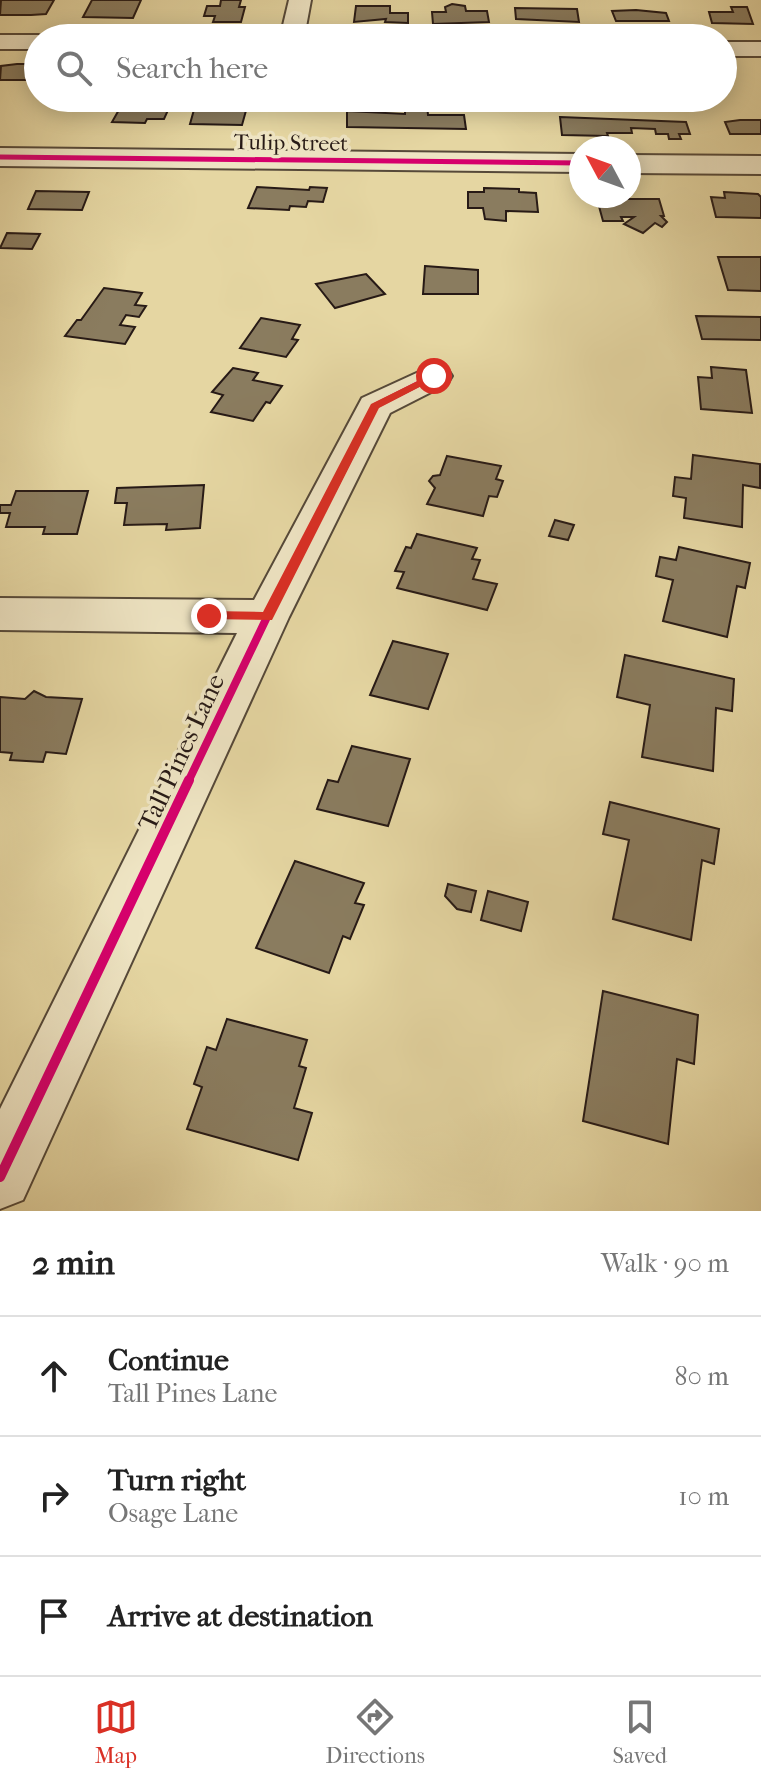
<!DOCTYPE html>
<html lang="en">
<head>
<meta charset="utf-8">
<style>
  :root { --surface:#fff; --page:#f2f2f2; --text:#222; --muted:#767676; --line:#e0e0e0; --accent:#d93025 }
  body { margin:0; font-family:"IM FELL French Canon",serif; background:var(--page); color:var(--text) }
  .compass { position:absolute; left:569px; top:136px; width:72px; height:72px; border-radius:50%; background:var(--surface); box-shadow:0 4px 20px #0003; rotate:311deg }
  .stop { position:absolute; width:24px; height:24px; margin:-18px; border:6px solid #d93025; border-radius:50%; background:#fff }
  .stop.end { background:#d93025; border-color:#fff; box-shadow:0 2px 8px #0008 }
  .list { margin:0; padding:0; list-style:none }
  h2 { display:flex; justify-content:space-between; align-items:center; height:104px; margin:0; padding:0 32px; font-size:34px }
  h2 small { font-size:26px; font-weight:400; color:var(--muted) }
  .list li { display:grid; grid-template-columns:52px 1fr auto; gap:24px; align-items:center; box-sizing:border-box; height:120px; padding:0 32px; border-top:2px solid var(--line) }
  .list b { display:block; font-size:30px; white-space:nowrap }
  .list p { margin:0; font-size:26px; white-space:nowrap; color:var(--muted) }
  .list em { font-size:26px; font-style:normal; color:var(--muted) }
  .icon { flex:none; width:44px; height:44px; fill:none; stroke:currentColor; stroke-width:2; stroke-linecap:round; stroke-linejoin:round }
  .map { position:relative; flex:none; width:761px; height:1211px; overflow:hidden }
  .search { position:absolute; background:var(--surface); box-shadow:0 4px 20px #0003; left:24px; right:24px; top:24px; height:88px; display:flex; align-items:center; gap:20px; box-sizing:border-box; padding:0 28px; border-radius:44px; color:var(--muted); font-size:30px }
  .sheet { height:464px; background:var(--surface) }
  nav { display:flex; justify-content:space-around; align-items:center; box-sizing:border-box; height:112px; border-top:2px solid var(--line); background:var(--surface); font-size:22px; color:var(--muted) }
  nav a { display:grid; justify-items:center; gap:4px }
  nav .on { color:var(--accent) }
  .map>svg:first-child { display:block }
  .building { fill:#8a7c5f; stroke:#271a16; stroke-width:2 }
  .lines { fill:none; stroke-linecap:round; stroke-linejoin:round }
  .minor-casing { stroke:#564939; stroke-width:4 }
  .minor { fill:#eee4c3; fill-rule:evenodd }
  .cycleway-far3-casing { stroke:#eee4c3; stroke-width:8 }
  .cycleway-far2-casing { stroke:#eee4c3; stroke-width:10 }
  .cycleway-far1-casing { stroke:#eee4c3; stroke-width:13 }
  .cycleway-casing { stroke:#eee4c3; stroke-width:15 }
  .cycleway-far3 { stroke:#d6006c; stroke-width:5 }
  .cycleway-far2 { stroke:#d6006c; stroke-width:6 }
  .cycleway-far1 { stroke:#d6006c; stroke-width:8 }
  .cycleway { stroke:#d6006c; stroke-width:10 }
  .route { fill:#d93025 }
  .labels { text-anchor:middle; stroke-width:7; stroke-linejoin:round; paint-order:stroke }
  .far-street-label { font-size:22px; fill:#271a16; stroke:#eee4c3 }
  .street-label { font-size:26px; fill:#271a16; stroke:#eee4c3 }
</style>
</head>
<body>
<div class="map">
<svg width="761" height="1211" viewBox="0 0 761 1211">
  <rect width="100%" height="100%" fill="#e5d6a2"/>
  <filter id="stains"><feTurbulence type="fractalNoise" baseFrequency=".0025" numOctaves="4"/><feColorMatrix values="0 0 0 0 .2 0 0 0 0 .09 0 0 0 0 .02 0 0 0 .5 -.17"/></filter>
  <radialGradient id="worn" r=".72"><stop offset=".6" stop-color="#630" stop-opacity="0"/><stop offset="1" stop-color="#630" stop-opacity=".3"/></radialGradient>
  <!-- building -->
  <g class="building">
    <polygon points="1,0 54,0 46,14 31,15 0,15"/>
    <polygon points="92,0 141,0 133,18 83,17"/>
    <polygon points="221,0 241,0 239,7 245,7 241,22 213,22 215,16 204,16 207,6 220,6"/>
    <polygon points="452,4 465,6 466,11 487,11 489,22 433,24 432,12 446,12 445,7"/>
    <polygon points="356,6 390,6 390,13 408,13 408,23 385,22 386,19 354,22"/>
    <polygon points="731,7 747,7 753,24 712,23 709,12 733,12"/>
    <polygon points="515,8 577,9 579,22 516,19"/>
    <polygon points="636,10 666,13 669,21 616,21 612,11"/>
    <polygon points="17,64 38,64 38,80 0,80 1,66"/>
    <polygon points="427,104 428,115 464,115 466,129 347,127 347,111 405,114 405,105"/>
    <polygon points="195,106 247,107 242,125 190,124"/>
    <polygon points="155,107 169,108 164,119 147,119 145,123 112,122 120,108"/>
    <polygon points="560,117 686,122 690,134 679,134 681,139 669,139 668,134 656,134 655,129 631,128 632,133 607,133 608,136 562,135"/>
    <polygon points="740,120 761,120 761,134 730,134 725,122"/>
    <polygon points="257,187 309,190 310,187 327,188 323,202 308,201 306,207 290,206 289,210 248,208"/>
    <polygon points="484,188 519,189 519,192 536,193 538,212 506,211 506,221 485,219 483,208 468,208 468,192 484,192"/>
    <polygon points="36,191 89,192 82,210 28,209"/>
    <polygon points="724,192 758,194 761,197 761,218 716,217 711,197 725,198"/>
    <polygon points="597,199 659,199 664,216 661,216 667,222 662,227 655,223 643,233 624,224 634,217 621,217 623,221 603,221"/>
    <polygon points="7,233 40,234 32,249 0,248"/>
    <polygon points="718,257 761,257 761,291 728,290"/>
    <polygon points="425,266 478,270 478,294 423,294"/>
    <polygon points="366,274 385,294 335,308 316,284"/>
    <polygon points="104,288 142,293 135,305 146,306 139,317 126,315 120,325 135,327 125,344 65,336 77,320 81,320"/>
    <polygon points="696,316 761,317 761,340 702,339"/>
    <polygon points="261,318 300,325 292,339 298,340 286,357 240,348"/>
    <polygon points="711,367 746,370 752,413 701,409 698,377 712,378"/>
    <polygon points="233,368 258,373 253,380 282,386 270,403 266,402 253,421 211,412 223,395 212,392"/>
    <polygon points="693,455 760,464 760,488 743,485 742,527 684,518 686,498 673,496 675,477 691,479"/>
    <polygon points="447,456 501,466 496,479 503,481 497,497 489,496 483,516 427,504 435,488 429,481 433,476 440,475"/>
    <polygon points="204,485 200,528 166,530 167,524 124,525 127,503 115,503 117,488"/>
    <polygon points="16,491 88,491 77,534 43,534 45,527 6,527 10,513 0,513 0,505 11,505"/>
    <polygon points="555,520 574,525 568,540 549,536"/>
    <polygon points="417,534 477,548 472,559 480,560 473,579 497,584 487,610 397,588 404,572 395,571 406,547 411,548"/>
    <polygon points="679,547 750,563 745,588 737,586 727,637 663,621 673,580 656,576 660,557 676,560"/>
    <polygon points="393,641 448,654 428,709 370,695"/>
    <polygon points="625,655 734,679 732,711 716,708 713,771 642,757 650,705 617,697"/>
    <polygon points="34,691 46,697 82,699 66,754 46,752 43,762 10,760 12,753 0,752 0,697 25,699"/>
    <polygon points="352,746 410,759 388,826 317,809 328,780 338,782"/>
    <polygon points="610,802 719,829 714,864 702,860 691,940 613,919 629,840 603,834"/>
    <polygon points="295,861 364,883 355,903 364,905 350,939 343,936 329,973 256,948"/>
    <polygon points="448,884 476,891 471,912 457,909 445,896"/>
    <polygon points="488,891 528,902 521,931 481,920"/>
    <polygon points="603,991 698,1015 694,1064 677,1059 668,1144 583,1121"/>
    <polygon points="227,1019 307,1040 299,1066 306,1068 294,1108 312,1113 298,1160 187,1129 202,1087 194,1084 207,1047 216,1050"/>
  </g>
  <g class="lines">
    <!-- minor casing -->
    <g class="minor-casing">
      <g id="minor">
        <polygon points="289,0 311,0 304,38 280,38"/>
        <polygon points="0,35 38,35 47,38 38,38 38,49 0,49"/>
        <rect x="723" y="42" width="38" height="14"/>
        <polygon points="0,148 581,154 581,172 0,166"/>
        <polygon points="629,155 761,156 761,174 629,173"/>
        <polygon points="434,365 447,368 452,376 447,384 390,413 289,617 23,1200 0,1209 0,1109 237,633 0,630 0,598 254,600 362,398"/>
      </g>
    </g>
    <!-- minor -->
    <use href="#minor" class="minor"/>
    <!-- cycleway-far3 casing -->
    <g class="cycleway-far3-casing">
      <polyline id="cycleway-far3" points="0,157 581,163"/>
    </g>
    <!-- cycleway-far2 casing -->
    <g class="cycleway-far2-casing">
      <polyline id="cycleway-far2" points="352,452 375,406 434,376"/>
    </g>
    <!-- cycleway-far1 casing -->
    <g class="cycleway-far1-casing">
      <polyline id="cycleway-far1" points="188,782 267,617 353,450"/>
    </g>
    <!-- cycleway casing -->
    <g class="cycleway-casing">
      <polyline id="cycleway" points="0,1177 189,780"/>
    </g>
    <!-- cycleway-far3 -->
    <use href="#cycleway-far3" class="cycleway-far3"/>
    <!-- cycleway-far2 -->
    <use href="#cycleway-far2" class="cycleway-far2"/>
    <!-- cycleway-far1 -->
    <use href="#cycleway-far1" class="cycleway-far1"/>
    <!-- cycleway -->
    <use href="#cycleway" class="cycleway"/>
  </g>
  <!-- route -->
  <polygon class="route" points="434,373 439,376 437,378 379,408 272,620 204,619 204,613 209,611 263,612 371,404"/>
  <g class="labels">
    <!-- far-street labels -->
    <g class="far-street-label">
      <text transform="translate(291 142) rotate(1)" y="8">Tulip Street</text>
    </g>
    <!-- street labels -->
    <g class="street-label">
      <text transform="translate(181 752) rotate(-65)" y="9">Tall Pines Lane</text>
    </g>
  </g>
  <rect width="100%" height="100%" filter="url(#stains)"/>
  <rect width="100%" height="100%" fill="url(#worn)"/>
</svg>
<svg class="compass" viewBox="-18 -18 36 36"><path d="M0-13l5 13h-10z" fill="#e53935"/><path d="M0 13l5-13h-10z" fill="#767676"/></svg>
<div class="stop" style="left:434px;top:376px"></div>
<div class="stop end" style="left:209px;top:616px"></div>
<div class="search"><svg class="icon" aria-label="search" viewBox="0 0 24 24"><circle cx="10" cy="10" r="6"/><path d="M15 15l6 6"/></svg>Search here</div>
</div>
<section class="sheet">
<h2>2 min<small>Walk · 90 m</small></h2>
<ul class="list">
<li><svg class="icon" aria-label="ahead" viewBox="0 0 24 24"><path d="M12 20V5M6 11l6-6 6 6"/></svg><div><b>Continue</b><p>Tall Pines Lane</p></div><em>80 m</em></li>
<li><svg class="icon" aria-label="right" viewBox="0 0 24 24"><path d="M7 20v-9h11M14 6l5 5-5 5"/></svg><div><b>Turn right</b><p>Osage Lane</p></div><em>10 m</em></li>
<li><svg class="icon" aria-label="arrive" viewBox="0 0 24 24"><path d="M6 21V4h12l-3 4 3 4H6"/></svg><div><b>Arrive at destination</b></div></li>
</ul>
</section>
<nav>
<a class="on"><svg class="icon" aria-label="map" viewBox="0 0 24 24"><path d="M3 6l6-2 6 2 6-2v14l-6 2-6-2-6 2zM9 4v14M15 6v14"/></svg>Map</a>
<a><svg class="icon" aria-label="directions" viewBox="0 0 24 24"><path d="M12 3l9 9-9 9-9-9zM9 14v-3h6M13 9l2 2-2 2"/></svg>Directions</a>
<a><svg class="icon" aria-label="saved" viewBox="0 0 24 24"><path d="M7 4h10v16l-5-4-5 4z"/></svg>Saved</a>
</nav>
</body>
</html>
